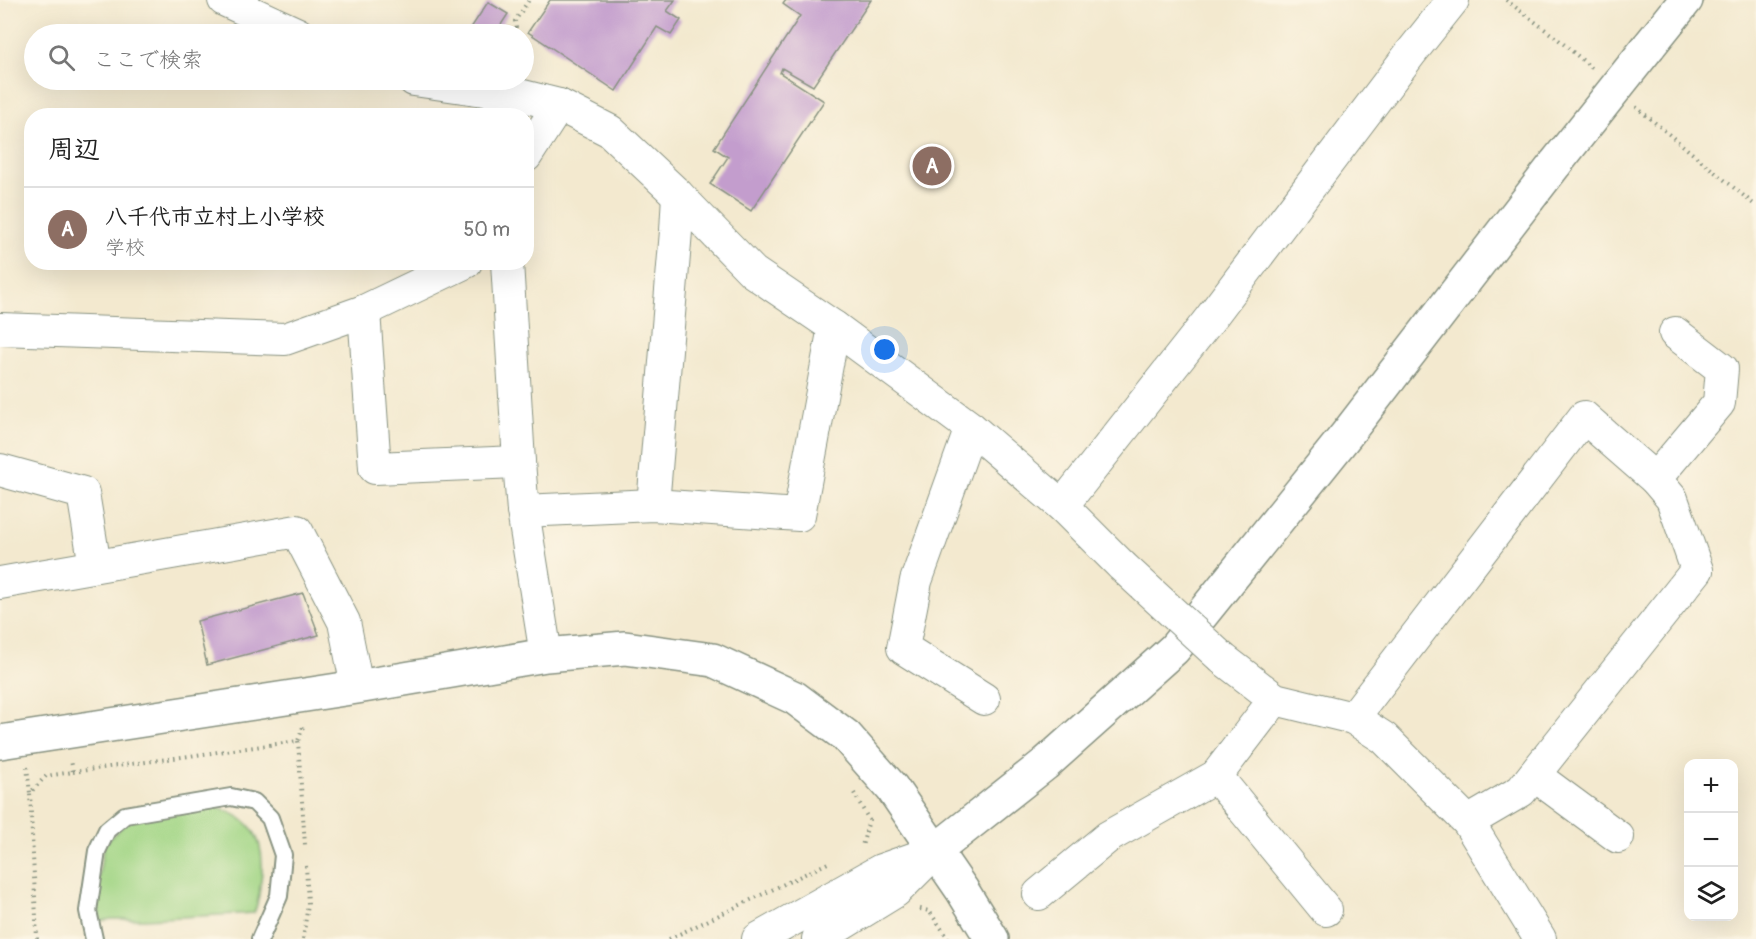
<!DOCTYPE html>
<html lang="ja">
<head>
<meta charset="utf-8">
<style>
  :root { --surface:#fff; --page:#f2f2f2; --text:#222; --muted:#767676; --line:#e0e0e0; --accent:#111827 }
  body { margin:0; font-family:Pangolin,"Klee One",sans-serif; background:var(--page); color:var(--text) }
  .controls { position:absolute; right:18px; bottom:18px; display:grid; overflow:hidden; border-radius:12px; box-shadow:0 6px 24px #0002 }
  .controls button { width:54px; height:54px; display:grid; place-items:center; padding:0; border:0; border-bottom:2px solid var(--line); background:var(--surface); color:var(--text); font:30px sans-serif }
  .you { position:absolute; left:885px; top:350px; width:21px; height:21px; margin:-15px; border:4px solid #fff; border-radius:50%; background:#1a73e8; box-shadow:0 0 0 9px #1a73e833 }
  .badge { display:grid; place-items:center; width:39px; height:39px; border-radius:50%; background:var(--accent); color:#fff; font-size:20px; font-weight:700 }
  .pin { position:absolute; translate:-50% -50%; border:3px solid #fff; box-shadow:0 2px 6px #0006 }
  .list { margin:0; padding:0; list-style:none }
  h2 { display:flex; justify-content:space-between; align-items:center; height:78px; margin:0; padding:0 24px; font-size:26px }
  h2 small { font-size:20px; font-weight:400; color:var(--muted) }
  .list li { display:grid; grid-template-columns:39px 1fr auto; gap:18px; align-items:center; box-sizing:border-box; height:84px; padding:0 24px; border-top:2px solid var(--line) }
  .list b { display:block; font-size:22px; white-space:nowrap }
  .list p { margin:0; font-size:20px; white-space:nowrap; color:var(--muted) }
  .list em { font-size:20px; font-style:normal; color:var(--muted) }
  .icon { flex:none; width:33px; height:33px; fill:none; stroke:currentColor; stroke-width:2; stroke-linecap:round; stroke-linejoin:round }
  .map { position:relative; flex:none; width:1756px; height:939px; overflow:hidden }
  .search { position:absolute; background:var(--surface); box-shadow:0 6px 24px #0002; left:24px; top:24px; width:510px; height:66px; display:flex; align-items:center; gap:15px; box-sizing:border-box; padding:0 21px; border-radius:33px; color:var(--muted); font-size:22px }
  .panel { position:absolute; background:var(--surface); box-shadow:0 6px 24px #0002; left:24px; top:108px; width:510px; height:162px; border-radius:24px }
  .map>svg:first-child { display:block }
  .green { fill:#a3d686; stroke:#618a5d; stroke-width:1.5 }
  .building { fill:#c39dcd }
  .lines { fill:none; stroke-linecap:round; stroke-linejoin:round }
  .lane-casing { stroke:#899382; stroke-width:20 }
  .street-casing { stroke:#899382; stroke-width:34 }
  .secondary-casing { stroke:#899382; stroke-width:36 }
  .path { stroke:#899382; stroke-width:4; stroke-dasharray:1.5 4.5; stroke-linecap:butt }
  .lane { stroke:#fff; stroke-width:16 }
  .street { stroke:#fff; stroke-width:32 }
  .secondary { stroke:#fff; stroke-width:33 }
  .street-bridge-casing { stroke:#899382; stroke-width:34; stroke-linecap:butt }
  .secondary-bridge-casing { stroke:#899382; stroke-width:36; stroke-linecap:butt }
  .street-bridge { stroke:#fff; stroke-width:32 }
  .secondary-bridge { stroke:#fff; stroke-width:33 }
</style>
</head>
<body>
<div class="map">
<svg width="1756" height="939" viewBox="0 0 1756 939">
  <rect width="100%" height="100%" fill="#fcf5e5"/>
  <filter id="ink" filterUnits="userSpaceOnUse"><feTurbulence type="fractalNoise" baseFrequency=".0167" numOctaves="2"/><feDisplacementMap in="SourceGraphic" scale="12" xChannelSelector="R" yChannelSelector="G"/><feConvolveMatrix kernelMatrix="1 2 1 2 8 2 1 2 1" color-interpolation-filters="sRGB"/></filter>
  <filter id="wash" filterUnits="userSpaceOnUse"><feTurbulence type="fractalNoise" baseFrequency=".008" numOctaves="4" result="noise"/><feDisplacementMap in="SourceGraphic" scale="24" xChannelSelector="R" yChannelSelector="G"/><feGaussianBlur stdDeviation="1.35" result="paint"/><feColorMatrix in="noise" values="0 0 0 0 0 0 0 0 0 0 0 0 0 0 0 0 0 1.4 0 .05"/><feComposite in="paint" operator="in"/></filter>
  <g filter="url(#wash)">
    <rect width="100%" height="100%" fill="#f3e9cf"/>
    <!-- green -->
    <path class="green" d="M205,805C249,813 267,835 261,881C259,891 259,903 254,913L144,919H112L100,921L96,894L104,844L131,818Z"/>
    <g id="blocks">
      <!-- building -->
      <g class="building">
        <polygon points="550,0 675,0 667,11 681,20 671,35 657,27 616,91 528,32"/>
        <polygon points="786,0 871,0 813,86 782,68 780,73 824,101 751,211 710,184 728,157 714,148 800,16 783,4"/>
        <polygon points="488,2 508,14 495,34 467,34"/>
        <polygon points="303,593 319,635 207,665 197,621"/>
      </g>
    </g>
  </g>
  <g filter="url(#ink)">
    <use href="#blocks" fill-opacity="0" stroke="#899382" stroke-width="1.5"/>
    <g class="lines">
      <!-- lane casing -->
      <g class="lane-casing">
        <polyline id="lane" points="94,939 88,911 97,851 107,830 125,815 231,797 254,802 270,818 283,855 279,896 260,939"/>
      </g>
      <!-- street casing -->
      <g class="street-casing">
        <g id="street">
          <polyline points="224,0 298,34"/>
          <polyline points="414,80 519,95 559,105 610,131 678,195 753,272 834,327 971,428 1062,506 1122,566"/>
          <polyline points="526,156 559,105"/>
          <polyline points="507,262 519,462 523,511 546,655"/>
          <polyline points="364,311 375,468 519,462"/>
          <polyline points="0,329 285,339 364,311 466,262"/>
          <polyline points="971,428 916,581 903,648 984,699"/>
          <polyline points="0,470 83,493 95,566"/>
          <polyline points="1655,479 1719,403 1722,369 1675,333"/>
          <polyline points="653,505 676,231 678,195"/>
          <polyline points="1062,506 1209,320 1410,54 1453,0"/>
          <polyline points="523,511 653,505 799,515 834,327"/>
          <polyline points="0,583 297,531 344,622 357,687"/>
          <polyline points="1223,659 1275,699 1353,718 1384,738 1468,822 1540,939"/>
          <polyline points="1353,718 1584,417 1655,479 1672,499 1697,570 1521,791 1468,822"/>
          <polyline points="1534,775 1618,837"/>
          <polyline points="1216,776 1326,910"/>
          <polyline points="1039,894 1108,837 1216,776 1275,699"/>
          <polyline points="758,939 881,870 935,851"/>
          <polyline points="818,939 896,891 931,856"/>
        </g>
      </g>
      <!-- secondary casing -->
      <g class="secondary-casing">
        <g id="secondary">
          <polyline points="1649,46 1686,0"/>
          <polyline points="0,742 357,687 546,655 625,648 713,660 795,698 846,736 892,788 962,890 992,939"/>
          <polyline points="935,851 1045,764 1174,649 1347,434 1556,163"/>
        </g>
      </g>
      <!-- path -->
      <g class="path">
        <polyline points="1506,0 1559,40 1594,70"/>
        <polyline points="517,34 515,21 529,0"/>
        <polyline points="1636,107 1756,206"/>
        <polyline points="298,741 305,845"/>
        <polyline points="27,767 30,793"/>
        <polyline points="73,772 298,741 304,724"/>
        <polyline points="854,793 869,820 862,846"/>
        <polyline points="920,909 929,911 949,939"/>
        <polyline points="37,939 30,793 46,776 73,772 71,760"/>
        <polyline points="303,939 308,904 306,865"/>
        <polyline points="669,939 828,863"/>
      </g>
      <!-- lane -->
      <use href="#lane" class="lane"/>
      <!-- street -->
      <use href="#street" class="street"/>
      <!-- secondary -->
      <use href="#secondary" class="secondary"/>
      <!-- street-bridge casing -->
      <g class="street-bridge-casing">
        <polyline id="street-bridge" points="1122,566 1223,659"/>
      </g>
      <!-- secondary-bridge casing -->
      <g class="secondary-bridge-casing">
        <polyline id="secondary-bridge" points="1556,163 1649,46"/>
      </g>
      <!-- street-bridge -->
      <use href="#street-bridge" class="street-bridge"/>
      <!-- secondary-bridge -->
      <use href="#secondary-bridge" class="secondary-bridge"/>
    </g>
  </g>
</svg>
<div class="controls">
<button>+</button>
<button>−</button>
<button><svg class="icon" aria-label="layers" viewBox="0 0 24 24"><path d="M12 4l9 5-9 5-9-5zM3 14l9 5 9-5"/></svg></button>
</div>
<div class="you"></div>
<div class="pin badge" style="left:932px;top:166px;background:#8d6e63">A</div>
<div class="search"><svg class="icon" aria-label="search" viewBox="0 0 24 24"><circle cx="10" cy="10" r="6"/><path d="M15 15l6 6"/></svg>ここで検索</div>
<section class="panel">
<h2>周辺<small></small></h2>
<ul class="list">
<li><span class="badge" style="background:#8d6e63">A</span><div><b>八千代市立村上小学校</b><p>学校</p></div><em>50 m</em></li>
</ul>
</section>
</div>
</body>
</html>
